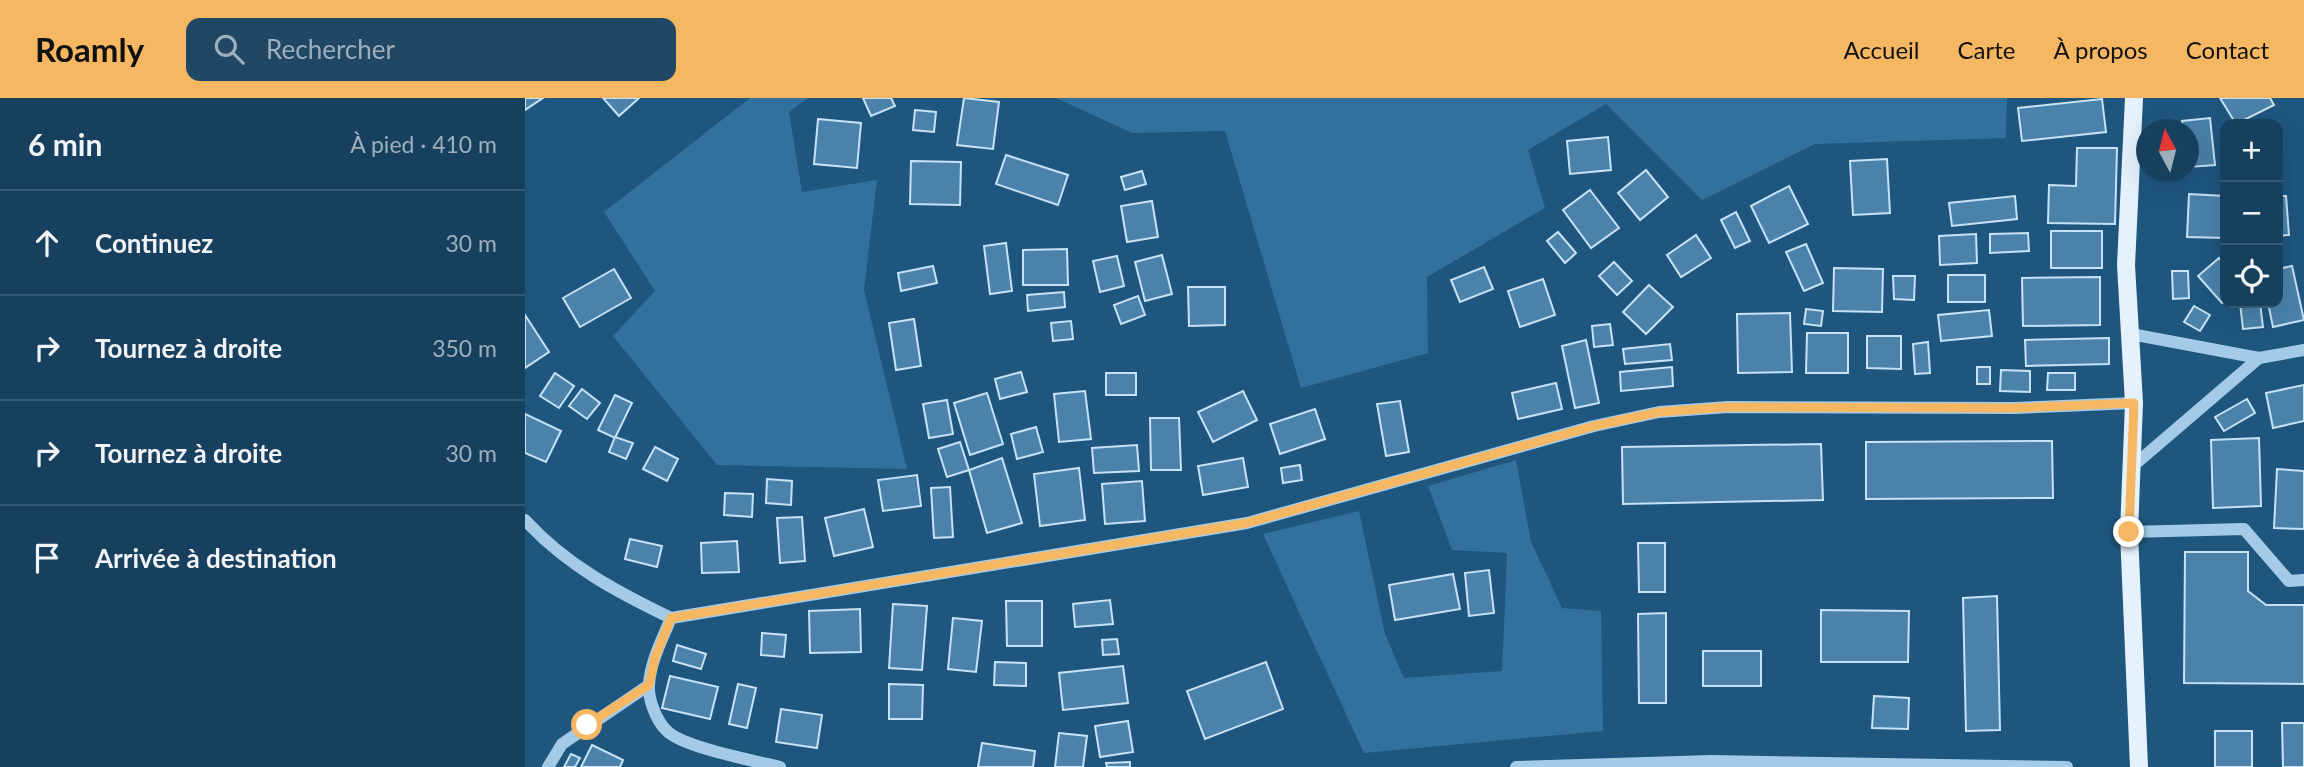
<!DOCTYPE html>
<html lang="fr">
<head>
<meta charset="utf-8">
<style>
  :root { --surface:#17405e; --page:#204764; --text:#f1f3f6; --muted:#9eafbc; --line:#365973; --accent:#f6b762 }
  body { margin:0; font-family:Lato,sans-serif; background:var(--page); color:var(--text) }
  .controls { position:absolute; right:21px; top:21px; display:grid; overflow:hidden; border-radius:14px; box-shadow:0 7px 28px #0002 }
  .controls button { width:63px; height:63px; display:grid; place-items:center; padding:0; border:0; border-bottom:2px solid var(--line); background:var(--surface); color:var(--text); font:35px sans-serif }
  .compass { position:absolute; left:1611px; top:21px; width:63px; height:63px; border-radius:50%; background:var(--surface); box-shadow:0 7px 28px #0002; rotate:353deg }
  .stop { position:absolute; width:21px; height:21px; margin:-16px; border:5px solid #f6b762; border-radius:50%; background:#fff }
  .stop.end { background:#f6b762; border-color:#fff; box-shadow:0 2px 7px #0008 }
  .list { margin:0; padding:0; list-style:none }
  h2 { display:flex; justify-content:space-between; align-items:center; height:91px; margin:0; padding:0 28px; font-size:30px }
  h2 small { font-size:23px; font-weight:400; color:var(--muted) }
  .list li { display:grid; grid-template-columns:46px 1fr auto; gap:21px; align-items:center; box-sizing:border-box; height:105px; padding:0 28px; border-top:2px solid var(--line) }
  .list b { display:block; font-size:26px; white-space:nowrap }
  .list em { font-size:23px; font-style:normal; color:var(--muted) }
  .icon { flex:none; width:38px; height:38px; fill:none; stroke:currentColor; stroke-width:2; stroke-linecap:round; stroke-linejoin:round }
  .map { position:relative; flex:none; width:1779px; height:669px; overflow:hidden }
  header { display:flex; align-items:center; gap:42px; box-sizing:border-box; height:98px; padding:0 35px; background:var(--accent); color:#111 }
  header strong { font-size:33px }
  nav { display:flex; gap:38px; margin-inline-start:auto; font-size:24px }
  .search { width:490px; height:63px; background:var(--page); display:flex; align-items:center; gap:18px; box-sizing:border-box; padding:0 24px; border-radius:14px; color:var(--muted); font-size:26px }
  main { display:flex }
  aside { flex:1; background:var(--surface) }
  .map>svg:first-child { display:block }
  .green { fill:#32709d }
  .building { fill:#4b82aa; stroke:#c6e2f6; stroke-width:2 }
  .lines { fill:none; stroke-linecap:round; stroke-linejoin:round }
  .minor { stroke:#a3cbe8; stroke-width:12 }
  .major { stroke:#e5f2fd; stroke-width:18 }
  .route { stroke:#f6b762; stroke-width:9 }
</style>
</head>
<body>
<header>
<strong>Roamly</strong>
<div class="search"><svg class="icon" aria-label="search" viewBox="0 0 24 24"><circle cx="10" cy="10" r="6"/><path d="M15 15l6 6"/></svg>Rechercher</div>
<nav><a>Accueil</a><a>Carte</a><a>À propos</a><a>Contact</a></nav>
</header>
<main>
<aside>
<h2>6 min<small>À pied · 410 m</small></h2>
<ul class="list">
<li><svg class="icon" aria-label="ahead" viewBox="0 0 24 24"><path d="M12 20V5M6 11l6-6 6 6"/></svg><div><b>Continuez</b></div><em>30 m</em></li>
<li><svg class="icon" aria-label="right" viewBox="0 0 24 24"><path d="M7 20v-9h11M14 6l5 5-5 5"/></svg><div><b>Tournez à droite</b></div><em>350 m</em></li>
<li><svg class="icon" aria-label="right" viewBox="0 0 24 24"><path d="M7 20v-9h11M14 6l5 5-5 5"/></svg><div><b>Tournez à droite</b></div><em>30 m</em></li>
<li><svg class="icon" aria-label="arrive" viewBox="0 0 24 24"><path d="M6 21V4h12l-3 4 3 4H6"/></svg><div><b>Arrivée à destination</b></div></li>
</ul>
</aside>
<div class="map">
<svg width="1779" height="669" viewBox="0 0 1779 669">
  <rect width="100%" height="100%" fill="#1f567e"/>
  <!-- green -->
  <g class="green">
    <polygon points="225,0 283,0 264,14 277,94 352,82 339,192 382,371 192,367 88,238 130,193 79,114"/>
    <polygon points="531,0 1482,0 1481,40 1290,46 1177,102 1081,6 1003,52 1020,110 902,179 903,255 776,290 700,33 607,35"/>
    <polygon points="991,362 1006,444 1037,510 1076,513 1078,633 839,655 738,436 834,413 860,536 879,580 977,573 982,455 927,452 903,388"/>
  </g>
  <!-- building -->
  <g class="building">
    <polygon points="0,0 18,0 0,12"/>
    <polygon points="78,0 114,0 94,18"/>
    <polygon points="338,0 366,0 370,8 346,18"/>
    <polygon points="439,0 474,4 468,51 432,47"/>
    <polygon points="1695,0 1745,0 1749,7 1711,26"/>
    <polygon points="1577,1 1581,34 1497,43 1493,10"/>
    <polygon points="390,12 411,14 409,34 388,32"/>
    <polygon points="1685,20 1690,67 1664,69 1664,32 1658,32 1657,23"/>
    <polygon points="293,21 336,25 332,70 289,66"/>
    <polygon points="1083,39 1086,72 1045,76 1042,43"/>
    <polygon points="1552,50 1592,50 1590,126 1523,125 1524,87 1551,88"/>
    <polygon points="481,57 543,77 533,107 471,86"/>
    <polygon points="1362,61 1365,115 1328,117 1325,63"/>
    <polygon points="386,63 436,64 435,107 385,106"/>
    <polygon points="1121,72 1143,99 1115,122 1093,95"/>
    <polygon points="617,73 621,86 600,92 596,79"/>
    <polygon points="1264,88 1283,126 1244,145 1226,108"/>
    <polygon points="1065,92 1094,130 1066,150 1038,112"/>
    <polygon points="1664,96 1700,98 1700,140 1662,139"/>
    <polygon points="1490,98 1492,121 1427,128 1424,105"/>
    <polygon points="1753,98 1761,98 1764,137 1753,138"/>
    <polygon points="627,103 633,139 602,144 596,108"/>
    <polygon points="1211,114 1225,143 1210,150 1196,122"/>
    <rect x="1526" y="133" width="51" height="37"/>
    <polygon points="1033,134 1051,155 1040,165 1022,143"/>
    <polygon points="1503,135 1504,153 1465,155 1465,136"/>
    <polygon points="1451,136 1452,165 1415,167 1414,138"/>
    <polygon points="1171,137 1186,160 1156,179 1142,157"/>
    <polygon points="481,145 487,193 465,196 459,148"/>
    <polygon points="1281,146 1298,185 1279,193 1261,154"/>
    <polygon points="542,151 543,187 498,187 498,152"/>
    <polygon points="637,157 647,196 620,203 610,164"/>
    <polygon points="592,158 599,188 575,194 568,163"/>
    <polygon points="1694,160 1700,167 1700,202 1697,205 1673,178"/>
    <polygon points="1089,164 1107,183 1092,197 1074,178"/>
    <polygon points="408,168 412,185 376,193 373,175"/>
    <polygon points="1767,168 1779,222 1748,229 1743,205 1753,205 1753,171"/>
    <polygon points="959,169 968,191 935,204 926,182"/>
    <polygon points="1309,170 1358,171 1357,214 1308,213"/>
    <polygon points="89,171 106,200 55,229 38,200"/>
    <polygon points="1647,173 1663,173 1664,200 1648,201"/>
    <rect x="1423" y="177" width="37" height="27"/>
    <polygon points="1368,178 1390,178 1389,202 1369,201"/>
    <polygon points="1575,179 1575,227 1498,228 1497,180"/>
    <polygon points="1018,181 1030,217 995,229 983,193"/>
    <polygon points="1124,187 1148,209 1121,236 1098,214"/>
    <polygon points="663,189 700,189 700,227 664,228"/>
    <polygon points="539,194 540,209 503,213 502,197"/>
    <polygon points="613,198 620,217 596,226 589,207"/>
    <polygon points="1715,205 1735,205 1738,229 1718,231"/>
    <polygon points="1669,208 1685,217 1675,233 1659,224"/>
    <polygon points="1281,211 1298,213 1296,228 1279,226"/>
    <polygon points="1464,212 1467,238 1416,243 1413,217"/>
    <polygon points="1265,215 1267,274 1213,275 1212,216"/>
    <polygon points="0,217 24,254 0,270"/>
    <polygon points="389,221 396,268 371,272 364,225"/>
    <polygon points="546,223 548,241 528,243 526,225"/>
    <polygon points="1085,226 1088,247 1069,249 1067,228"/>
    <polygon points="1282,235 1323,235 1323,275 1281,275"/>
    <polygon points="1342,238 1376,238 1376,271 1342,270"/>
    <polygon points="1584,240 1584,266 1501,268 1500,242"/>
    <polygon points="1061,242 1074,305 1050,310 1037,248"/>
    <polygon points="1403,244 1405,275 1390,276 1388,246"/>
    <polygon points="1145,246 1147,262 1100,266 1098,251"/>
    <polygon points="1147,269 1148,288 1096,293 1095,274"/>
    <rect x="1452" y="269" width="13" height="17"/>
    <polygon points="1476,272 1505,273 1505,294 1475,293"/>
    <polygon points="496,274 502,294 475,301 470,281"/>
    <polygon points="30,275 49,288 34,310 15,298"/>
    <rect x="581" y="275" width="30" height="22"/>
    <polygon points="1523,275 1550,275 1550,292 1522,292"/>
    <polygon points="1031,285 1037,311 993,321 987,295"/>
    <polygon points="1779,287 1779,323 1748,330 1741,295"/>
    <polygon points="57,291 75,305 62,321 44,308"/>
    <polygon points="560,293 566,341 534,344 529,296"/>
    <polygon points="718,293 732,322 688,344 673,314"/>
    <polygon points="462,295 478,346 445,357 429,305"/>
    <polygon points="90,297 107,305 90,340 73,332"/>
    <polygon points="1722,301 1730,315 1699,333 1690,319"/>
    <polygon points="422,302 428,336 404,340 398,306"/>
    <polygon points="875,303 884,354 861,358 852,306"/>
    <polygon points="790,311 800,341 755,356 745,326"/>
    <polygon points="0,316 36,333 21,364 0,355"/>
    <polygon points="625,320 654,320 656,372 626,372"/>
    <polygon points="511,329 518,354 492,361 486,336"/>
    <polygon points="90,339 108,345 101,361 84,354"/>
    <polygon points="1734,340 1736,408 1688,410 1686,342"/>
    <polygon points="1527,343 1528,400 1341,401 1341,344"/>
    <polygon points="435,344 444,372 422,379 413,351"/>
    <polygon points="1296,346 1298,402 1098,406 1097,349"/>
    <polygon points="612,347 614,373 569,375 567,350"/>
    <polygon points="130,349 153,361 142,383 118,371"/>
    <polygon points="477,360 497,425 462,435 444,372"/>
    <polygon points="718,360 723,389 678,397 673,368"/>
    <polygon points="775,367 777,382 758,385 756,370"/>
    <polygon points="554,370 560,422 515,428 509,376"/>
    <polygon points="1752,371 1779,373 1779,431 1749,430"/>
    <polygon points="392,377 396,408 358,413 353,382"/>
    <polygon points="242,381 267,383 266,407 241,405"/>
    <polygon points="617,383 620,423 580,426 577,386"/>
    <polygon points="425,389 428,439 409,440 406,390"/>
    <polygon points="200,395 228,396 227,419 199,417"/>
    <polygon points="339,411 348,449 309,458 300,420"/>
    <polygon points="277,419 280,463 255,465 252,420"/>
    <polygon points="105,441 137,448 132,469 100,461"/>
    <polygon points="212,443 214,474 177,475 176,445"/>
    <polygon points="1113,445 1140,445 1140,494 1114,494"/>
    <polygon points="1660,454 1723,454 1723,493 1741,507 1779,507 1779,586 1659,585"/>
    <polygon points="964,472 969,515 944,518 940,475"/>
    <polygon points="928,476 935,511 870,522 864,487"/>
    <polygon points="1472,498 1475,632 1441,633 1438,500"/>
    <polygon points="585,502 588,526 550,529 548,506"/>
    <polygon points="481,503 517,503 517,548 482,548"/>
    <polygon points="368,506 402,508 397,572 364,570"/>
    <polygon points="335,511 336,554 285,555 284,513"/>
    <polygon points="1296,512 1384,513 1383,564 1296,564"/>
    <polygon points="1141,515 1141,605 1114,605 1113,516"/>
    <polygon points="428,520 457,523 451,574 423,571"/>
    <polygon points="237,535 261,537 259,559 236,557"/>
    <polygon points="592,541 594,556 578,557 577,542"/>
    <polygon points="152,547 181,556 176,571 148,563"/>
    <rect x="1178" y="553" width="58" height="35"/>
    <polygon points="470,564 501,565 501,588 469,587"/>
    <polygon points="741,564 758,611 680,641 662,593"/>
    <polygon points="598,568 603,605 538,612 534,575"/>
    <polygon points="145,578 193,589 185,621 137,610"/>
    <polygon points="213,586 231,590 222,630 204,626"/>
    <polygon points="364,586 398,587 397,621 364,621"/>
    <polygon points="1349,598 1384,600 1383,631 1347,630"/>
    <polygon points="256,611 297,617 292,650 251,644"/>
    <polygon points="603,623 608,654 575,659 570,628"/>
    <polygon points="1757,625 1779,625 1779,669 1758,669"/>
    <rect x="1690" y="633" width="37" height="36"/>
    <polygon points="534,635 562,638 558,669 530,669"/>
    <polygon points="457,645 510,653 508,669 453,669"/>
    <polygon points="67,647 98,662 95,669 56,669"/>
    <polygon points="46,656 55,660 50,669 39,669"/>
    <polygon points="605,664 605,669 582,669 581,665"/>
  </g>
  <g class="lines">
    <!-- minor -->
    <g class="minor">
      <polyline points="1606,236 1734,260 1779,252"/>
      <polyline points="1608,368 1734,260"/>
      <path d="M0,422C41,467 92,494 146,520L722,425L1069,328L1134,314L1203,309L1490,310L1609,305"/>
      <polyline points="1604,434 1719,431 1764,483 1779,482"/>
      <path d="M146,520C138,540 125,564 124,587C123,601 131,622 141,632C156,649 230,663 255,669"/>
      <polyline points="23,669 37,646 124,587"/>
      <polyline points="991,669 1186,663 1542,669"/>
    </g>
    <!-- major -->
    <polyline class="major" points="1609,0 1601,167 1609,305 1604,434 1614,669"/>
  </g>
  <g class="lines">
    <!-- route -->
    <polyline class="route" points="62,627 124,587 130,560 146,520 722,425 1069,328 1134,314 1203,309 1490,310 1609,305 1604,434"/>
  </g>
</svg>
<div class="controls">
<button>+</button>
<button>−</button>
<button><svg class="icon" aria-label="locate" viewBox="0 0 24 24"><circle cx="12" cy="12" r="6"/><path d="M12 2v4M12 18v4M2 12h4M18 12h4"/></svg></button>
</div>
<svg class="compass" viewBox="-18 -18 36 36"><path d="M0-13l5 13h-10z" fill="#e53935"/><path d="M0 13l5-13h-10z" fill="#9eafbc"/></svg>
<div class="stop" style="left:62px;top:627px"></div>
<div class="stop end" style="left:1604px;top:434px"></div>
</div>
</main>
</body>
</html>
